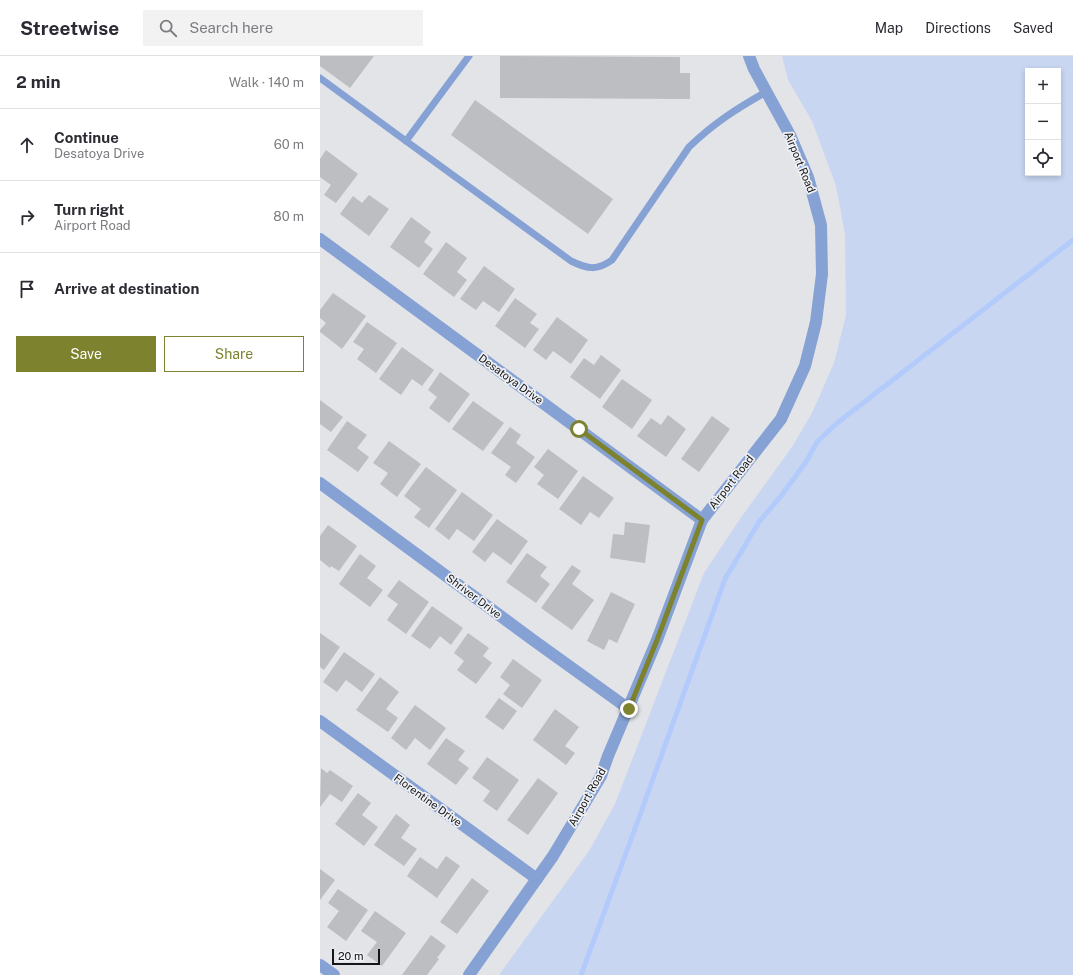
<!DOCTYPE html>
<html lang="en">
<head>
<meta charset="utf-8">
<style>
  :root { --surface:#fff; --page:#f2f2f3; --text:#2b2b33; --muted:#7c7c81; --line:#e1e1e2; --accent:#7c822e }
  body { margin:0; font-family:"Public Sans",sans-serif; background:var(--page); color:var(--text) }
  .controls { position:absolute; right:12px; top:12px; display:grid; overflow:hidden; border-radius:0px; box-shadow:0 2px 6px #0003 }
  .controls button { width:36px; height:36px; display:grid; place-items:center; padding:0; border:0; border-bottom:1px solid var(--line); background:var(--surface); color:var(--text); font:20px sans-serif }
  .scale { position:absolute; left:12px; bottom:10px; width:48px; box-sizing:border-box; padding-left:4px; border:2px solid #151617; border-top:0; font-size:11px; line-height:14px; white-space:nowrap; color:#151617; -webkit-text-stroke:3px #eff1f5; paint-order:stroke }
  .stop { position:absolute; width:12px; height:12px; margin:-9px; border:3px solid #7c822e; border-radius:50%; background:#fff }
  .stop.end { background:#7c822e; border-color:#fff; box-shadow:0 1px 4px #0008 }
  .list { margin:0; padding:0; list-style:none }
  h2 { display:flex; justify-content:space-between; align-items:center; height:52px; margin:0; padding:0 16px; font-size:17px }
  h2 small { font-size:13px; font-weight:400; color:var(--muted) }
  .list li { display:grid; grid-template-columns:26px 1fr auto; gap:12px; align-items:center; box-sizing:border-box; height:72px; padding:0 16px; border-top:1px solid var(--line) }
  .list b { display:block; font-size:15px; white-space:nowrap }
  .list p { margin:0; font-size:13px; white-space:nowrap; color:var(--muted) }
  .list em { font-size:13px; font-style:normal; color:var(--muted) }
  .actions { display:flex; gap:8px; padding:12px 16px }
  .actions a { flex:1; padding:9px 0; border:1px solid var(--accent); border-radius:0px; text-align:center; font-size:14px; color:var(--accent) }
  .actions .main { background:var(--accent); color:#fff }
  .icon { flex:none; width:22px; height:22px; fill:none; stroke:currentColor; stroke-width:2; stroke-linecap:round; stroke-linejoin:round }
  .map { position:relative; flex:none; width:753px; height:919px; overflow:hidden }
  header { display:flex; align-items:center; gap:24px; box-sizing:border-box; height:56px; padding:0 20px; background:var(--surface); border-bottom:1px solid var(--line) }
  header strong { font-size:19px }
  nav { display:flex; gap:22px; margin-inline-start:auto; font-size:14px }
  .search { width:280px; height:36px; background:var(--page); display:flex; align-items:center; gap:10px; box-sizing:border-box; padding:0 14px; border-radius:0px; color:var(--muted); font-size:15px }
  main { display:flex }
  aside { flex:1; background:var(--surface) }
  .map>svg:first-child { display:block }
  .green { fill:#c8d6f2; fill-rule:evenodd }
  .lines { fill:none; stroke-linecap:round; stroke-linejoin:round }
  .stream { stroke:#b2cbfb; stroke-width:5 }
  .building { fill:#bcbec1 }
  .service { stroke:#86a1d4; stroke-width:7 }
  .minor { stroke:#86a1d4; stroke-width:12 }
  .tertiary { stroke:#86a1d4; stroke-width:12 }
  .route { stroke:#7c822e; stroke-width:5 }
  .labels { text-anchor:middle; stroke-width:3.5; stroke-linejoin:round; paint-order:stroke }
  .street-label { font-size:11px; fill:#151617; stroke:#eff1f5 }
</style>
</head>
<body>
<header>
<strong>Streetwise</strong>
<div class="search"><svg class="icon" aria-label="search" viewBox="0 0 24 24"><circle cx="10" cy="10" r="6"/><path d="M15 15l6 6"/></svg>Search here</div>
<nav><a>Map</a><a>Directions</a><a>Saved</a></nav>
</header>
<main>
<aside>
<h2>2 min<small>Walk · 140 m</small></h2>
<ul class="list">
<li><svg class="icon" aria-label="ahead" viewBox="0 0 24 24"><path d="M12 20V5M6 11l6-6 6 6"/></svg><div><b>Continue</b><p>Desatoya Drive</p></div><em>60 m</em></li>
<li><svg class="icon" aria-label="right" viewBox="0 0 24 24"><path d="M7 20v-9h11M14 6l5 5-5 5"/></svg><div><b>Turn right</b><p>Airport Road</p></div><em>80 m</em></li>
<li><svg class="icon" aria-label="arrive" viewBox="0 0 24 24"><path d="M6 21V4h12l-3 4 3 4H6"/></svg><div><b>Arrive at destination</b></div></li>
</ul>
<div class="actions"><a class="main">Save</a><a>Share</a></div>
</aside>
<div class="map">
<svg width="753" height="919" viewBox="0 0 753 919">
  <rect width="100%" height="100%" fill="#e2e4e8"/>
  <!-- green -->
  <path class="green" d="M462,0H753V919H179L269,795L295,748L384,517L422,460L472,391L492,357L514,307L526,259L525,178L516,130L492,65L468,24ZM708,15H738V117H708Z"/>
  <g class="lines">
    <!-- stream -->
    <polyline class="stream" points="261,919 316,770 405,523 439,466 461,440 486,406 497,386 516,368 753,184"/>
  </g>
  <!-- building -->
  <g class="building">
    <polygon points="0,0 54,0 30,32 0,10"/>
    <polygon points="180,0 360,1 360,17 370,17 370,43 180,42"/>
    <polygon points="155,44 293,143 268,178 131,79"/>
    <polygon points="6,94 38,118 16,147 4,139 11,129 0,121 0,103"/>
    <polygon points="49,139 69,153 49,180 20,158 33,140 42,147"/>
    <polygon points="91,161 111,176 104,186 113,193 99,212 70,191"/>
    <polygon points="126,186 147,202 137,216 147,224 134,241 103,218"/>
    <polygon points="164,210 195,233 179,256 163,245 156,254 140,243"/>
    <polygon points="13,237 46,260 22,293 0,276 0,274 6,267 0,262 0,254"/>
    <polygon points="195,242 217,258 210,267 219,273 205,292 175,270"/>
    <polygon points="237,261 268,284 251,308 233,295 226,304 213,294"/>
    <polygon points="47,266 77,287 56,317 37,303 44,293 33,286"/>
    <polygon points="82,291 114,314 102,330 92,323 81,339 59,323"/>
    <polygon points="281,299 301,314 280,343 250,321 264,302 274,309"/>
    <polygon points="120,316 150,338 129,367 109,352 117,341 108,334"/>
    <polygon points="302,323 332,344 312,373 282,351"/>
    <polygon points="0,344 23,361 11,376 0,368"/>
    <polygon points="153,345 184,367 163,395 132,373"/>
    <polygon points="348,359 366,373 346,401 317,380 331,362 341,369"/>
    <polygon points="392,360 410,373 379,416 361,403"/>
    <polygon points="27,365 47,379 37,392 49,401 38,416 7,394"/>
    <polygon points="190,371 201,379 196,387 215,401 196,427 185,419 191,411 171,397"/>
    <polygon points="69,385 101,408 77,441 60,428 68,417 53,407"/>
    <polygon points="228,393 258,415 238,443 217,428 224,419 214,411"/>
    <polygon points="106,411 137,434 109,472 94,461 101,453 84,440"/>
    <polygon points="263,420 294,442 279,462 270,456 261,469 239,453"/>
    <polygon points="142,436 173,459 154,485 137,473 129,484 115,473"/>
    <polygon points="177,463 208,485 191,509 173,496 165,506 152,496"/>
    <polygon points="305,466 330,469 325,507 290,502 293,478 304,479"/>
    <polygon points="8,469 37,490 19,515 11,510 10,512 0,504 0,480"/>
    <polygon points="207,497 227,511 220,520 230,528 216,547 186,526"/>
    <polygon points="40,498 56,510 47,522 63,534 50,551 19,528"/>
    <polygon points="252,509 261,515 252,528 274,544 252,574 221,552"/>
    <polygon points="79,524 109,546 86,578 67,564 78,548 67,540"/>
    <polygon points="291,536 315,548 297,587 289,583 284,594 267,585"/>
    <polygon points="112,550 143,572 131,589 120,580 110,593 91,580"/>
    <polygon points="0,577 20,591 4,614 0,611"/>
    <polygon points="148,577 169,592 163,600 172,607 156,628 137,614 144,605 134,597"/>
    <polygon points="24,596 55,618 42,636 26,624 17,636 3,626"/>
    <polygon points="193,603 222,624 202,652 183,638 190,629 180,621"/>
    <polygon points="60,621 79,636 66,653 78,662 68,676 36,654"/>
    <polygon points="179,642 197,655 183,674 165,661"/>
    <polygon points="95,649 126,672 110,694 95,682 86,694 71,682"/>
    <polygon points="235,653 259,671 245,690 255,697 246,709 213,684"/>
    <polygon points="126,682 145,695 138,704 149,712 136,729 107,708"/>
    <polygon points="167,701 199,724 177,755 163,745 170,735 152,722"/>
    <polygon points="1,712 7,717 10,714 33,730 22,746 10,738 0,751"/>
    <polygon points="218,722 238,737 208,779 187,764"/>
    <polygon points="38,737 51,747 42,759 58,771 44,790 15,768"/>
    <polygon points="76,758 90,769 81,782 97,793 84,810 54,789"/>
    <polygon points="126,800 140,810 117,842 87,820 100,801 117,813"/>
    <polygon points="0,813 15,824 0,844"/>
    <polygon points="152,822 169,835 137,878 120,866"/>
    <polygon points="18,833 48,854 26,885 7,871 19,855 8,847"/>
    <polygon points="55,855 86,877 62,910 47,899 57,886 41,875"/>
    <polygon points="111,879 126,890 117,902 119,903 107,919 82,919"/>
  </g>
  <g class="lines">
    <!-- service -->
    <g class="service">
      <path d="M149,0L86,85L251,205C267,213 277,215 292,204L369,91C394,67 416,53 446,36"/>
      <polyline points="0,22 86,85"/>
    </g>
    <!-- minor -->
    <g class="minor">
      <polyline points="0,183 382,464"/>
      <polyline points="0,427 213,584 309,653"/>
      <polyline points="0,665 217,823"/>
      <polyline points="0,909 14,919"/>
    </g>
    <!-- tertiary -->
    <polyline class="tertiary" points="149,919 233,800 281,720 288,700 337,584 382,464 461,363 485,310 496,266 502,218 501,169 488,121 470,79 434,13 429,0"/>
  </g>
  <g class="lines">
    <!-- route -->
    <polyline class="route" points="259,373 382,464 337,584 309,653"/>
  </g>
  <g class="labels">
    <!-- street labels -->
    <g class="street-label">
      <text transform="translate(480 106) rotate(68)" y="4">Airport Road</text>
      <text transform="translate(191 323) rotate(36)" y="4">Desatoya Drive</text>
      <text transform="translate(411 426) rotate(-52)" y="4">Airport Road</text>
      <text transform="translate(154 540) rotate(37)" y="4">Shriver Drive</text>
      <text transform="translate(267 741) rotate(-61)" y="4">Airport Road</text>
      <text transform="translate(108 744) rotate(36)" y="4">Florentine Drive</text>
    </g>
  </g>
</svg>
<div class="controls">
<button>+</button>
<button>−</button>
<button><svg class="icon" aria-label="locate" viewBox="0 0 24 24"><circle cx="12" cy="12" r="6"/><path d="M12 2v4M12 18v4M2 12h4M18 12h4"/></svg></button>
</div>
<div class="scale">20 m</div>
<div class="stop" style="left:259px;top:373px"></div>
<div class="stop end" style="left:309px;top:653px"></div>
</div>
</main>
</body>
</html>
